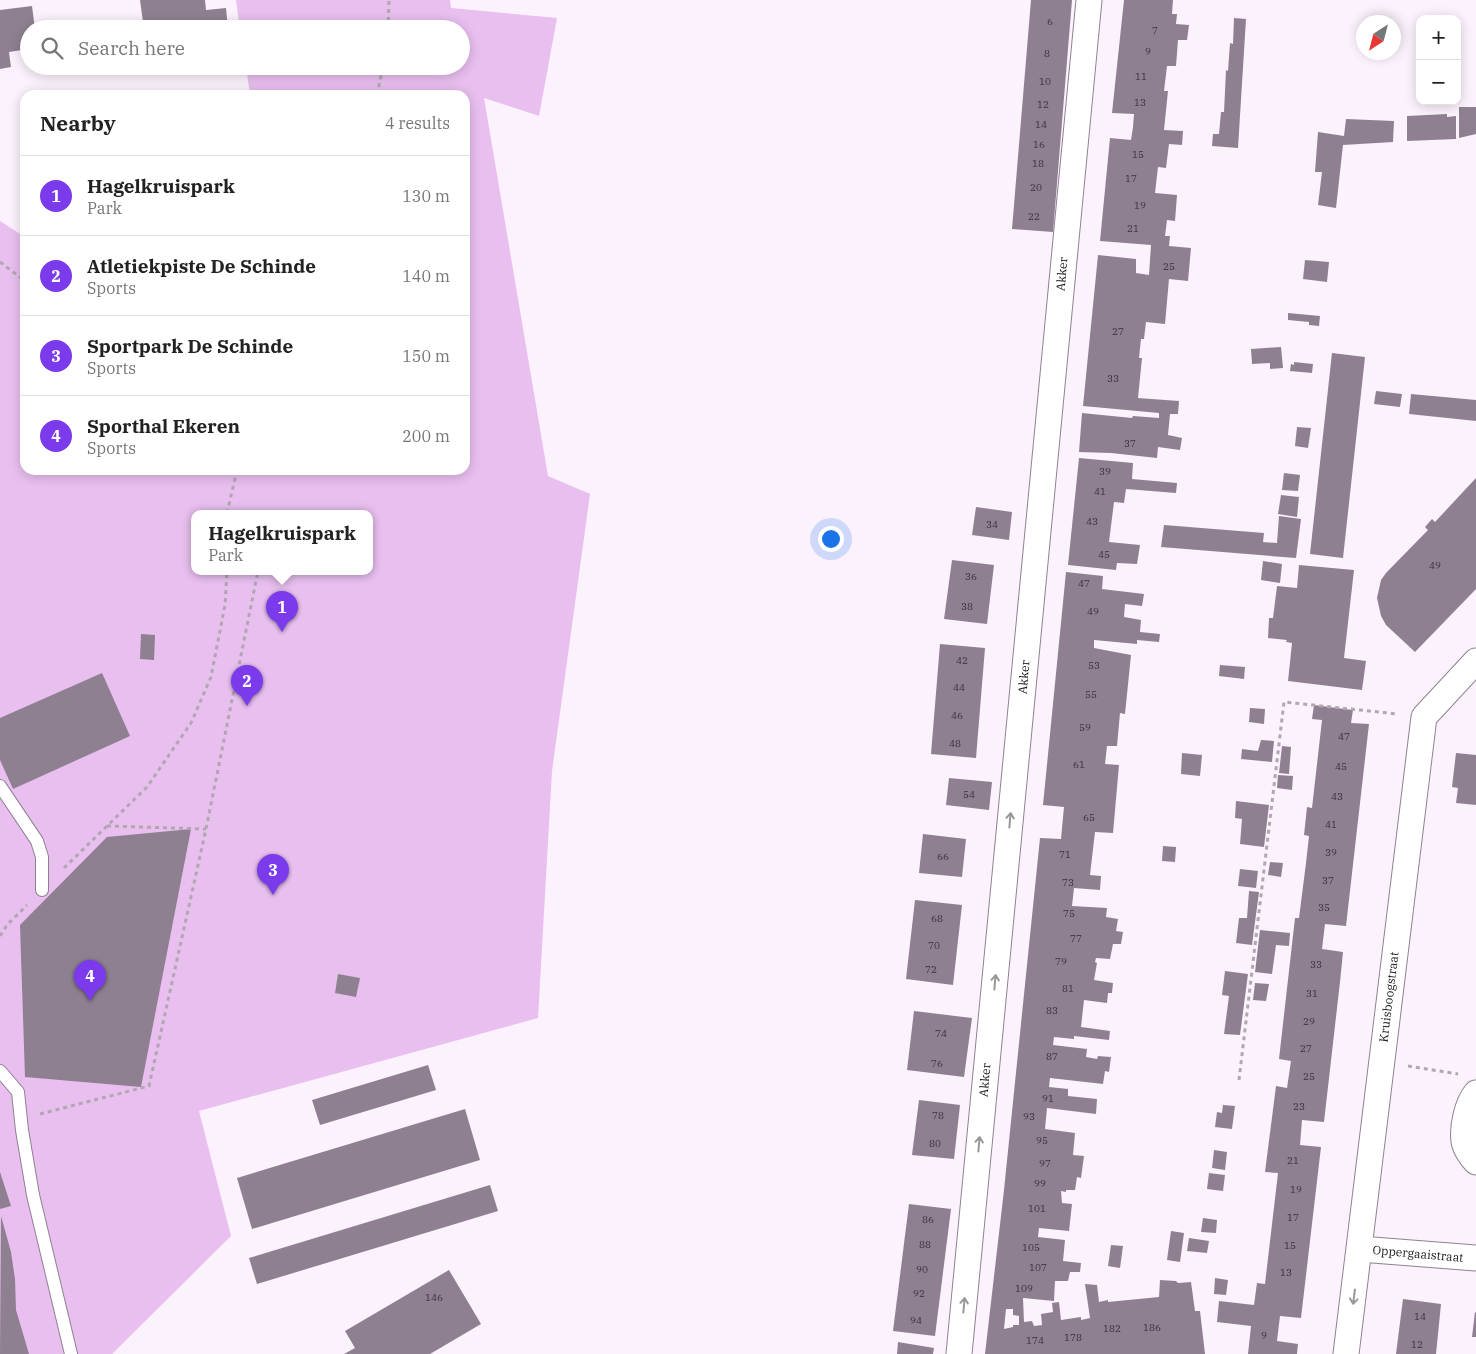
<!DOCTYPE html>
<html lang="en">
<head>
<meta charset="utf-8">
<style>
  :root { --surface:#fff; --page:#f6f6f6; --text:#222; --muted:#767676; --line:#e0e0e0; --accent:#7c3aed }
  body { margin:0; font-family:"IBM Plex Serif",serif; background:var(--page); color:var(--text) }
  .controls { position:absolute; right:15px; top:15px; display:grid; overflow:hidden; border-radius:10px; box-shadow:0 2px 12px #0003 }
  .controls button { width:45px; height:45px; display:grid; place-items:center; padding:0; border:0; border-bottom:1px solid var(--line); background:var(--surface); color:var(--text); font:25px sans-serif }
  .compass { position:absolute; left:1356px; top:15px; width:45px; height:45px; border-radius:50%; background:var(--surface); box-shadow:0 2px 12px #0003; rotate:216deg }
  .you { position:absolute; left:830px; top:538px; width:18px; height:18px; margin:-12px; border:4px solid #fff; border-radius:50%; background:#1a73e8; box-shadow:0 0 0 8px #1a73e833 }
  .badge { display:grid; place-items:center; width:32px; height:32px; border-radius:50%; background:var(--accent); color:#fff; font-size:16px; font-weight:700 }
  .pin { position:absolute; translate:-50% -41px; filter:drop-shadow(0 1px 2px #0008) }
  .pin::after { content:''; position:absolute; top:26px; width:18px; height:15px; background:inherit; clip-path:polygon(0 0,100% 0,50% 100%) }
  .popup { position:absolute; left:191px; top:510px; width:182px; height:65px; box-sizing:border-box; display:grid; place-content:center; border-radius:10px; background:var(--surface); filter:drop-shadow(0 1px 4px #0005); font-size:16px; white-space:nowrap; color:var(--muted) }
  .popup b { font-size:19px; color:var(--text) }
  .popup::after { content:''; position:absolute; left:50%; top:100%; margin-left:-10px; border:10px solid transparent; border-top-color:var(--surface) }
  .list { margin:0; padding:0; list-style:none }
  h2 { display:flex; justify-content:space-between; align-items:center; height:65px; margin:0; padding:0 20px; font-size:21px }
  h2 small { font-size:16px; font-weight:400; color:var(--muted) }
  .list li { display:grid; grid-template-columns:32px 1fr auto; gap:15px; align-items:center; box-sizing:border-box; height:80px; padding:0 20px; border-top:1px solid var(--line) }
  .list b { display:block; font-size:19px; white-space:nowrap }
  .list p { margin:0; font-size:16px; white-space:nowrap; color:var(--muted) }
  .list em { font-size:16px; font-style:normal; color:var(--muted) }
  .icon { flex:none; width:28px; height:28px; fill:none; stroke:currentColor; stroke-width:2; stroke-linecap:round; stroke-linejoin:round }
  .map { position:relative; flex:none; width:1476px; height:1354px; overflow:hidden }
  .search { position:absolute; background:var(--surface); box-shadow:0 2px 12px #0003; left:20px; top:20px; width:450px; height:55px; display:flex; align-items:center; gap:12px; box-sizing:border-box; padding:0 18px; border-radius:28px; color:var(--muted); font-size:19px }
  .panel { position:absolute; background:var(--surface); box-shadow:0 2px 12px #0003; left:20px; top:90px; width:450px; height:385px; border-radius:15px }
  .map>svg:first-child { display:block }
  .green { fill:#e8bfef; fill-rule:evenodd }
  .building { fill:#8e8090; fill-rule:evenodd }
  .lines { fill:none; stroke-linecap:round; stroke-linejoin:round }
  .service-casing { stroke:#8f8191; stroke-width:14 }
  .minor-casing { stroke:#8f8191; stroke-width:27 }
  .path { stroke:#b0a7b1; stroke-width:3; stroke-dasharray:4 4; stroke-linecap:butt }
  .service { stroke:#fff; stroke-width:12 }
  .minor { stroke:#fff; stroke-width:25 }
  .oneway { stroke:#989699 }
  .labels { text-anchor:middle; stroke-width:5; stroke-linejoin:round; paint-order:stroke }
  .number-label { font-size:10px; fill:#383039 }
  .street-label { font-size:12px; fill:#1b161c; stroke:#fff }
</style>
</head>
<body>
<div class="map">
<svg width="1476" height="1354" viewBox="0 0 1476 1354">
  <rect width="100%" height="100%" fill="#fcf2fd"/>
  <!-- green -->
  <path class="green" d="M236,0H450L451,8L557,18L539,116L484,98L548,476L590,494L552,771L538,1018L199,1111L231,1236L112,1354H0V221L25,237V470H465V95H250L246,66H461V29H240ZM194,513H370V571H194Z"/>
  <!-- building -->
  <g class="building">
    <polygon points="140,0 205,0 206,10 226,8 228,29 144,29"/>
    <polygon points="1031,0 1072,0 1053,232 1012,229"/>
    <polygon points="1124,0 1173,0 1172,14 1177,14 1176,24 1189,25 1187,40 1178,40 1176,66 1167,66 1164,91 1168,91 1164,130 1183,131 1182,145 1169,144 1166,168 1158,167 1155,193 1177,195 1175,221 1167,220 1165,236 1170,236 1169,246 1191,248 1188,281 1169,279 1165,324 1146,322 1144,339 1141,339 1139,358 1142,358 1138,398 1179,401 1178,414 1170,414 1168,435 1182,438 1180,450 1158,447 1157,458 1111,453 1079,452 1082,413 1132,418 1133,416 1159,418 1159,413 1083,406 1098,255 1136,259 1136,273 1149,275 1151,245 1100,241 1110,138 1131,140 1133,127 1134,114 1112,113"/>
    <polygon points="32,6 35,29 29,29 29,49 9,52 11,67 0,69 0,10"/>
    <polygon points="1234,18 1246,19 1238,148 1212,146 1213,134 1219,134 1221,112 1224,112 1226,70 1228,71 1230,43 1233,44"/>
    <polygon points="1459,107 1476,107 1476,134 1459,138"/>
    <polygon points="1447,114 1447,117 1456,116 1456,139 1407,141 1407,116"/>
    <polygon points="1346,119 1394,121 1393,142 1343,145 1336,208 1318,205 1322,172 1315,172 1318,132 1344,136"/>
    <polygon points="1305,260 1329,262 1327,282 1303,279"/>
    <polygon points="1288,313 1320,316 1319,326 1309,325 1309,322 1288,320"/>
    <polygon points="1281,347 1283,368 1270,369 1270,363 1252,364 1251,349"/>
    <polygon points="1332,353 1365,357 1343,558 1310,554"/>
    <polygon points="1294,362 1313,364 1312,373 1290,371 1291,364 1294,365"/>
    <polygon points="1376,391 1402,394 1400,407 1374,404"/>
    <polygon points="1411,394 1476,400 1476,421 1409,414"/>
    <polygon points="1297,427 1311,428 1308,448 1295,446"/>
    <polygon points="1079,458 1133,463 1132,479 1177,483 1176,493 1126,489 1124,503 1114,502 1109,542 1140,545 1137,564 1117,563 1116,570 1068,565"/>
    <polygon points="1284,473 1300,475 1298,491 1282,490"/>
    <polygon points="1476,478 1476,589 1415,652 1386,625 1381,616 1377,598 1381,580 1386,573 1428,530 1425,527 1432,519 1435,522"/>
    <polygon points="1281,495 1299,497 1297,517 1278,514"/>
    <polygon points="976,507 1012,512 1009,540 972,535"/>
    <polygon points="1279,516 1301,519 1296,558 1161,547 1164,525 1264,533 1263,542 1277,543"/>
    <polygon points="952,560 994,565 987,624 944,619"/>
    <polygon points="1263,561 1282,564 1280,583 1261,580"/>
    <polygon points="1299,565 1354,570 1344,658 1366,661 1362,690 1288,681 1292,643 1286,642 1287,640 1268,638 1269,618 1273,618 1277,586 1297,588"/>
    <path d="M1066,572L1103,576L1102,589L1144,594L1142,606L1125,604L1124,617L1141,620L1140,632L1160,634L1159,642L1137,640V644L1094,640V648L1131,655L1125,714L1120,713L1117,746H1107L1105,764L1119,765L1113,833L1095,832L1090,875L1101,876L1100,890L1074,888L1072,906L1107,908L1106,917L1118,919L1116,931L1123,932L1121,944H1113L1110,959L1096,958L1095,962L1097,963L1094,980L1113,983L1112,993H1108L1107,1003L1084,1000L1081,1027L1110,1031L1109,1040L1074,1036V1039L1054,1037L1053,1045L1087,1049L1086,1057L1097,1059L1098,1056L1111,1057L1109,1072L1105,1071L1103,1084L1050,1078L1049,1087L1068,1089V1096L1097,1099L1096,1114L1047,1108L1045,1129L1075,1133L1073,1155L1084,1156L1081,1178L1077,1177L1075,1190H1066V1192L1061,1191L1062,1203L1072,1204L1069,1231L1039,1228L1038,1237L1065,1240L1063,1261L1081,1263L1080,1272H1070L1068,1281H1055L1054,1301L1023,1298L1024,1322L1032,1321L1034,1326L1042,1325L1041,1314L1053,1312L1052,1303L1059,1302L1061,1320L1081,1317V1320L1090,1318L1085,1284L1097,1285L1099,1302L1108,1300V1302L1159,1297L1160,1280L1176,1281L1178,1283L1191,1282L1195,1311H1200L1205,1354H985L1004,1190L1040,838L1061,839L1062,828L1064,807L1043,805ZM1006,1309H1013V1315L1019,1316V1325H1013V1327L1004,1329Z"/>
    <polygon points="141,634 155,635 154,660 140,659"/>
    <polygon points="940,644 985,648 976,758 931,754"/>
    <polygon points="1220,665 1245,667 1244,679 1219,676"/>
    <polygon points="102,673 130,736 13,789 0,760 0,718"/>
    <polygon points="1314,705 1353,710 1351,723 1369,724 1346,926 1325,924 1322,949 1343,952 1340,982 1324,1122 1302,1120 1300,1145 1321,1147 1301,1318 1280,1316 1277,1341 1298,1344 1297,1354 1248,1354 1251,1326 1217,1322 1219,1301 1254,1305 1257,1283 1265,1284 1278,1173 1265,1172 1276,1086 1287,1088 1291,1061 1279,1059 1295,918 1299,918 1306,863 1309,836 1304,835 1307,807 1312,808 1322,720 1312,719"/>
    <polygon points="1250,708 1265,709 1264,724 1249,722"/>
    <polygon points="1261,740 1274,741 1272,762 1241,759 1242,749 1258,751"/>
    <polygon points="1282,746 1291,747 1289,774 1279,773"/>
    <polygon points="1182,753 1202,755 1200,776 1181,774"/>
    <polygon points="1456,753 1476,755 1476,805 1456,803 1458,788 1452,787"/>
    <polygon points="1278,775 1293,776 1292,790 1277,788"/>
    <polygon points="949,778 992,782 989,810 946,805"/>
    <polygon points="1236,801 1269,805 1264,847 1240,844 1242,819 1235,818"/>
    <polygon points="191,829 141,1087 25,1077 20,925 107,837"/>
    <polygon points="923,834 966,839 962,877 919,873"/>
    <polygon points="1163,846 1176,847 1175,862 1162,861"/>
    <polygon points="1270,862 1283,863 1281,877 1268,875"/>
    <polygon points="1240,869 1258,871 1256,888 1238,886"/>
    <polygon points="1249,891 1259,892 1252,945 1236,943 1239,918 1247,918"/>
    <polygon points="915,900 962,905 953,985 906,979"/>
    <polygon points="1260,930 1290,933 1289,946 1276,945 1272,974 1255,972"/>
    <polygon points="1225,971 1248,974 1240,1035 1224,1034 1229,996 1222,995"/>
    <polygon points="338,974 360,978 356,997 335,993"/>
    <polygon points="1255,983 1269,984 1266,1001 1253,1000"/>
    <polygon points="914,1011 972,1018 964,1077 907,1070"/>
    <polygon points="428,1065 436,1090 320,1125 312,1100"/>
    <polygon points="919,1100 960,1105 954,1159 912,1155"/>
    <polygon points="1223,1105 1235,1106 1232,1129 1215,1127 1217,1112 1222,1113"/>
    <polygon points="465,1109 480,1160 252,1229 237,1178"/>
    <polygon points="1214,1150 1227,1152 1225,1170 1212,1168"/>
    <polygon points="0,1172 11,1206 0,1209"/>
    <polygon points="1209,1173 1225,1175 1223,1191 1207,1189"/>
    <polygon points="490,1185 498,1211 257,1284 249,1258"/>
    <polygon points="909,1204 951,1209 935,1336 893,1331"/>
    <polygon points="1,1216 11,1252 15,1279 16,1310 29,1354 0,1354"/>
    <polygon points="1203,1218 1217,1220 1216,1233 1201,1232"/>
    <polygon points="1171,1231 1184,1233 1180,1262 1167,1260"/>
    <polygon points="1189,1238 1209,1241 1207,1253 1187,1251"/>
    <polygon points="1111,1245 1123,1246 1120,1268 1108,1266"/>
    <polygon points="449,1270 481,1324 430,1354 344,1354 355,1348 345,1331"/>
    <polygon points="1215,1278 1228,1280 1226,1295 1214,1294"/>
    <polygon points="1403,1299 1441,1304 1436,1354 1396,1354"/>
    <polygon points="1475,1312 1476,1313 1476,1337 1472,1337"/>
    <polygon points="898,1342 934,1348 933,1354 897,1354"/>
  </g>
  <g class="lines">
    <!-- service casing -->
    <g class="service-casing">
      <g id="service">
        <polyline points="0,786 37,841 42,857 42,890"/>
        <polyline points="0,1071 18,1092 22,1130 33,1195 71,1354"/>
      </g>
    </g>
    <!-- minor casing -->
    <g class="minor-casing">
      <g id="minor">
        <path d="M1476,1093C1467,1104 1462,1127 1464,1141C1465,1148 1471,1157 1476,1162"/>
        <polyline points="1360,1249 1476,1258"/>
        <polyline points="959,1354 1089,0"/>
        <polyline points="1346,1354 1424,717 1476,661"/>
      </g>
    </g>
    <!-- path -->
    <g class="path">
      <polyline points="388,29 389,0"/>
      <polyline points="377,95 383,66"/>
      <polyline points="0,262 25,281"/>
      <polyline points="227,513 237,470"/>
      <polyline points="107,826 206,829"/>
      <polyline points="64,868 147,787 191,723 211,677 225,605 227,571"/>
      <polyline points="0,936 7,925 27,905"/>
      <polyline points="1408,1066 1458,1074"/>
      <polyline points="1239,1080 1284,702 1398,714"/>
      <polyline points="40,1114 149,1086 206,829 258,571"/>
    </g>
    <!-- service -->
    <use href="#service" class="service"/>
    <!-- minor -->
    <use href="#minor" class="minor"/>
  </g>
  <!-- one-way arrows -->
  <defs><path id="oneway-shaft" d="M-6 0H5M1.5-3L5.5 0L1.5 3" fill="none" stroke-width="1.6" stroke-linecap="round" stroke-linejoin="round" transform="scale(1.25)"/></defs>
  <g class="oneway">
    <use href="#oneway-shaft" transform="translate(1010 820) rotate(-85)"/>
    <use href="#oneway-shaft" transform="translate(995 982) rotate(-85)"/>
    <use href="#oneway-shaft" transform="translate(979 1144) rotate(-85)"/>
    <use href="#oneway-shaft" transform="translate(1354 1297) rotate(97)"/>
    <use href="#oneway-shaft" transform="translate(964 1305) rotate(-85)"/>
  </g>
  <g class="labels">
    <!-- number labels -->
    <g class="number-label">
      <text x="1050" y="25">6</text>
      <text x="1155" y="34">7</text>
      <text x="1148" y="55">9</text>
      <text x="1047" y="57">8</text>
      <text x="1141" y="80">11</text>
      <text x="1045" y="85">10</text>
      <text x="1140" y="106">13</text>
      <text x="1043" y="108">12</text>
      <text x="1041" y="128">14</text>
      <text x="1039" y="148">16</text>
      <text x="1138" y="158">15</text>
      <text x="1038" y="167">18</text>
      <text x="1131" y="182">17</text>
      <text x="1036" y="191">20</text>
      <text x="1140" y="209">19</text>
      <text x="1034" y="220">22</text>
      <text x="1133" y="232">21</text>
      <text x="1169" y="270">25</text>
      <text x="1118" y="335">27</text>
      <text x="1113" y="382">33</text>
      <text x="1130" y="447">37</text>
      <text x="1105" y="475">39</text>
      <text x="1100" y="495">41</text>
      <text x="1092" y="525">43</text>
      <text x="992" y="528">34</text>
      <text x="1104" y="558">45</text>
      <text x="1435" y="569">49</text>
      <text x="971" y="580">36</text>
      <text x="1084" y="587">47</text>
      <text x="967" y="610">38</text>
      <text x="1093" y="615">49</text>
      <text x="962" y="664">42</text>
      <text x="1094" y="669">53</text>
      <text x="959" y="691">44</text>
      <text x="1091" y="698">55</text>
      <text x="957" y="719">46</text>
      <text x="1085" y="731">59</text>
      <text x="1344" y="740">47</text>
      <text x="955" y="747">48</text>
      <text x="1079" y="768">61</text>
      <text x="1341" y="770">45</text>
      <text x="969" y="798">54</text>
      <text x="1337" y="800">43</text>
      <text x="1089" y="821">65</text>
      <text x="1331" y="828">41</text>
      <text x="1331" y="856">39</text>
      <text x="1065" y="858">71</text>
      <text x="943" y="860">66</text>
      <text x="1328" y="884">37</text>
      <text x="1068" y="886">73</text>
      <text x="1324" y="911">35</text>
      <text x="1069" y="917">75</text>
      <text x="937" y="922">68</text>
      <text x="1076" y="942">77</text>
      <text x="934" y="949">70</text>
      <text x="1061" y="965">79</text>
      <text x="1316" y="968">33</text>
      <text x="931" y="973">72</text>
      <text x="1068" y="992">81</text>
      <text x="1312" y="997">31</text>
      <text x="1052" y="1014">83</text>
      <text x="1309" y="1025">29</text>
      <text x="941" y="1037">74</text>
      <text x="1306" y="1052">27</text>
      <text x="1052" y="1060">87</text>
      <text x="937" y="1067">76</text>
      <text x="1309" y="1080">25</text>
      <text x="1048" y="1102">91</text>
      <text x="1299" y="1110">23</text>
      <text x="938" y="1119">78</text>
      <text x="1029" y="1120">93</text>
      <text x="1042" y="1144">95</text>
      <text x="935" y="1147">80</text>
      <text x="1293" y="1164">21</text>
      <text x="1045" y="1167">97</text>
      <text x="1040" y="1187">99</text>
      <text x="1296" y="1193">19</text>
      <text x="1037" y="1212">101</text>
      <text x="1293" y="1221">17</text>
      <text x="928" y="1223">86</text>
      <text x="925" y="1248">88</text>
      <text x="1290" y="1249">15</text>
      <text x="1031" y="1251">105</text>
      <text x="1038" y="1271">107</text>
      <text x="922" y="1273">90</text>
      <text x="1286" y="1276">13</text>
      <text x="1024" y="1292">109</text>
      <text x="919" y="1297">92</text>
      <text x="434" y="1301">146</text>
      <text x="1420" y="1320">14</text>
      <text x="916" y="1324">94</text>
      <text x="1152" y="1331">186</text>
      <text x="1112" y="1332">182</text>
      <text x="1264" y="1339">9</text>
      <text x="1073" y="1341">178</text>
      <text x="1035" y="1344">174</text>
      <text x="1417" y="1348">12</text>
    </g>
    <!-- street labels -->
    <g class="street-label">
      <text transform="translate(1062 274) rotate(-85)" y="4">Akker</text>
      <text transform="translate(1024 677) rotate(-85)" y="4">Akker</text>
      <text transform="translate(1389 997) rotate(-83)" y="4">Kruisboogstraat</text>
      <text transform="translate(985 1080) rotate(-85)" y="4">Akker</text>
      <text transform="translate(1418 1254) rotate(5)" y="4">Oppergaaistraat</text>
    </g>
  </g>
</svg>
<div class="controls">
<button>+</button>
<button>−</button>
</div>
<svg class="compass" viewBox="-18 -18 36 36"><path d="M0-13l5 13h-10z" fill="#e53935"/><path d="M0 13l5-13h-10z" fill="#767676"/></svg>
<div class="you"></div>
<div class="pin badge" style="left:282px;top:632px">1</div>
<div class="popup"><b>Hagelkruispark</b>Park</div>
<div class="pin badge" style="left:247px;top:706px">2</div>
<div class="pin badge" style="left:273px;top:895px">3</div>
<div class="pin badge" style="left:90px;top:1001px">4</div>
<div class="search"><svg class="icon" aria-label="search" viewBox="0 0 24 24"><circle cx="10" cy="10" r="6"/><path d="M15 15l6 6"/></svg>Search here</div>
<section class="panel">
<h2>Nearby<small>4 results</small></h2>
<ul class="list">
<li><span class="badge">1</span><div><b>Hagelkruispark</b><p>Park</p></div><em>130 m</em></li>
<li><span class="badge">2</span><div><b>Atletiekpiste De Schinde</b><p>Sports</p></div><em>140 m</em></li>
<li><span class="badge">3</span><div><b>Sportpark De Schinde</b><p>Sports</p></div><em>150 m</em></li>
<li><span class="badge">4</span><div><b>Sporthal Ekeren</b><p>Sports</p></div><em>200 m</em></li>
</ul>
</section>
</div>
</body>
</html>
